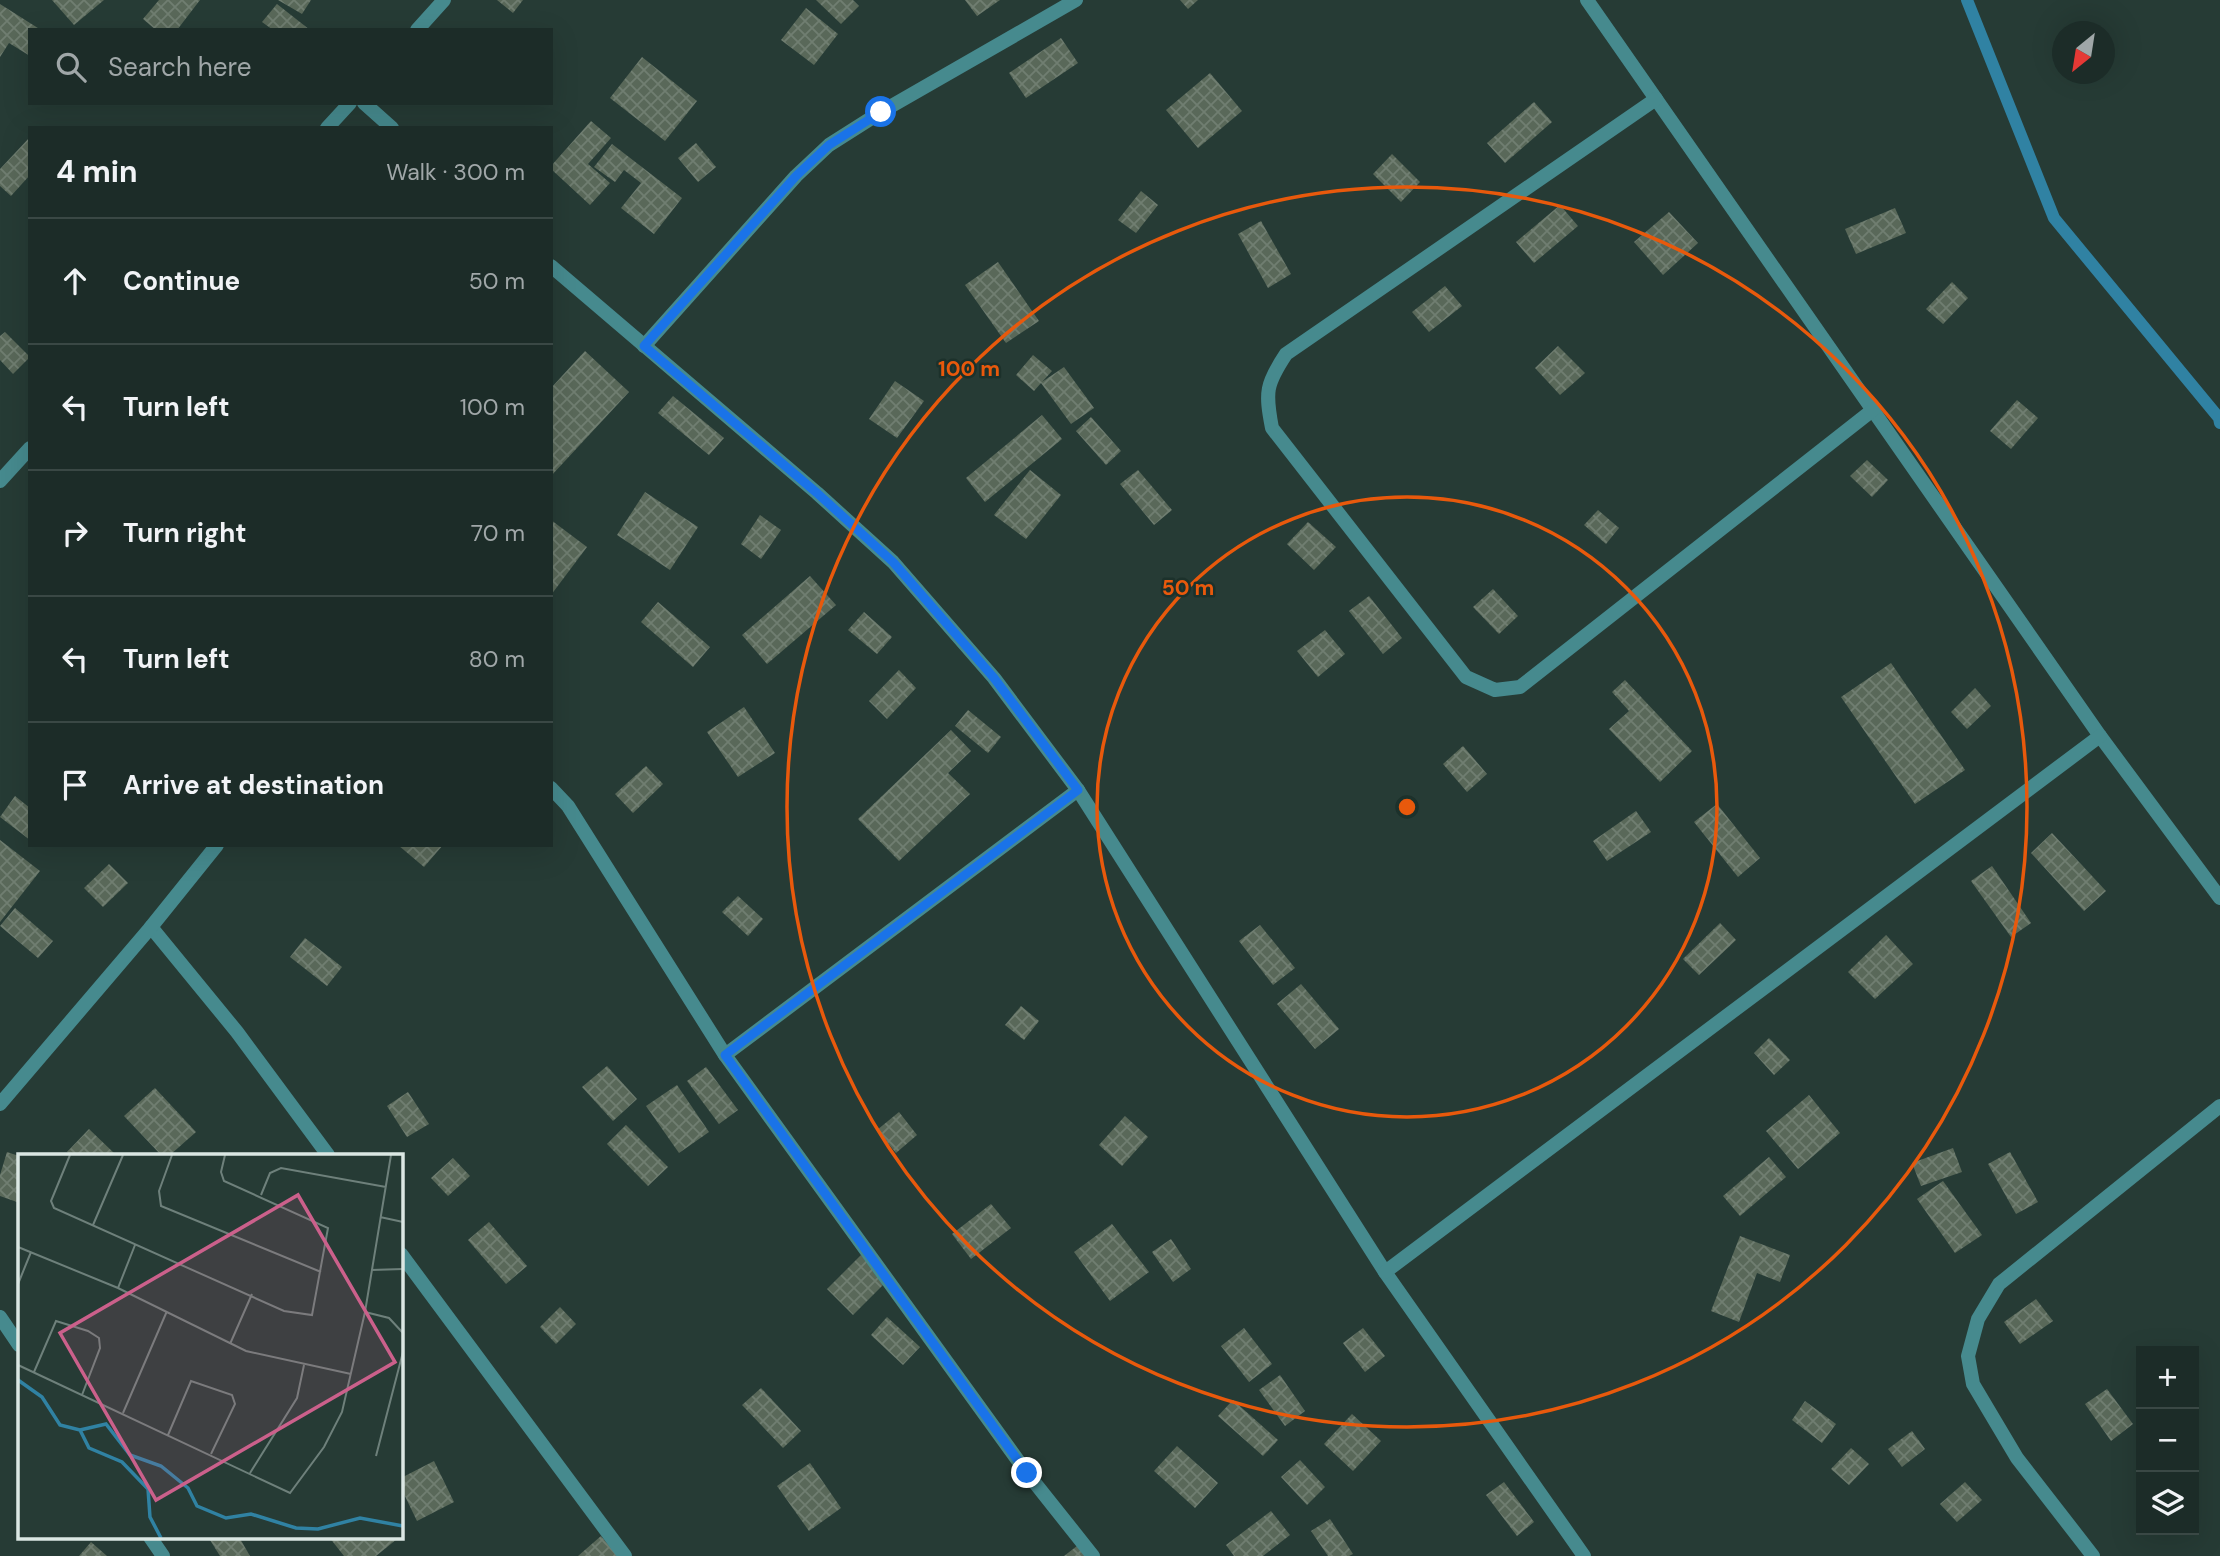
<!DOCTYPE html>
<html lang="en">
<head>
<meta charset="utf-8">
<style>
  :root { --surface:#1c2c28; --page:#293834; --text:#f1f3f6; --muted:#a0a7a8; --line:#3a4845 }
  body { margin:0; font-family:"DM Sans",sans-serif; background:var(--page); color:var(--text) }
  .controls { position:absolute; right:21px; bottom:21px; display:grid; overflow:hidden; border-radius:0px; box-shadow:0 7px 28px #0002 }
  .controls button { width:63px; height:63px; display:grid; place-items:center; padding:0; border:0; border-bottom:2px solid var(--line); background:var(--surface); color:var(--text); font:35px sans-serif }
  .compass { position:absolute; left:2052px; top:21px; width:63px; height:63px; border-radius:50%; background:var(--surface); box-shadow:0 7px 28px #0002; rotate:210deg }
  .stop { position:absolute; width:21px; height:21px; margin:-16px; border:5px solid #1a73e8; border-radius:50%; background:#fff }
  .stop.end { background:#1a73e8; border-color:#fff; box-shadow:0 2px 7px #0008 }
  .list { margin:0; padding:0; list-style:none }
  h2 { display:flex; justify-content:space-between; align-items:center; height:91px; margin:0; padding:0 28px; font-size:30px }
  h2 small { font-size:23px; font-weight:400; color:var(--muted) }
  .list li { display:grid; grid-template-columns:46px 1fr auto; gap:21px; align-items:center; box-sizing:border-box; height:126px; padding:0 28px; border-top:2px solid var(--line) }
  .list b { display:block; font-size:26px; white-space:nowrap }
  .list em { font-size:23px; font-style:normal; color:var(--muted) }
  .icon { flex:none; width:38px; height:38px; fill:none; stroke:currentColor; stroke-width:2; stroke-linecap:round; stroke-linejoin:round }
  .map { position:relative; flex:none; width:2220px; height:1556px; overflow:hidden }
  .search { position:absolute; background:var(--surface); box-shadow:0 7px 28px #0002; left:28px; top:28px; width:525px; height:77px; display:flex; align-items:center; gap:18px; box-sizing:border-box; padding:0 24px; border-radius:0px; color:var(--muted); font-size:26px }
  .panel { position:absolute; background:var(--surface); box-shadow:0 7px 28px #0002; left:28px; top:126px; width:525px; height:721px; border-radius:0px }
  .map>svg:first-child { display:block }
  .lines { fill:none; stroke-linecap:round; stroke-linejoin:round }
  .stream { stroke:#3082a3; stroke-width:12 }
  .building { fill:url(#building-cross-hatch) }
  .minor { stroke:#468a8e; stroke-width:14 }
  .route { stroke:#1a73e8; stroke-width:9 }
  .ring { fill:none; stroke:#e8590c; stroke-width:3.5 }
  .inset-river { fill:none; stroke:#3082a3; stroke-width:3.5 }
  .inset-road { fill:none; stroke:#6e807b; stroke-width:2 }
  .view { fill:#cb608b; fill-opacity:0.15; stroke:#cb608b; stroke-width:3.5 }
  .inset-edge { fill:none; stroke:#dbe7e3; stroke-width:3.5 }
  .centre { fill:#e8590c; stroke:#1c312b; stroke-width:3.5 }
  .ring-label { font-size:21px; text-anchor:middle; font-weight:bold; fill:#e8590c; stroke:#1c312b; stroke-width:5; stroke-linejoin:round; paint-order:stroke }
</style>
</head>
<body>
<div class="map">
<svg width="2220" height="1556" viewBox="0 0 2220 1556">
  <defs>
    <pattern id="building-cross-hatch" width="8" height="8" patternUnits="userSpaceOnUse" patternTransform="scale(1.75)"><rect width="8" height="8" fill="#596859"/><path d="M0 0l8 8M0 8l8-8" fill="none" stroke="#707e71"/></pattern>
  </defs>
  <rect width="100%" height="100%" fill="#263b35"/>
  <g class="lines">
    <!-- stream -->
    <polyline class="stream" points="1967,0 2054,218 2219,418 2220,423"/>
  </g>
  <!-- building -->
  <g class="building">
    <polygon points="52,0 104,0 74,25"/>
    <polygon points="159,0 200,0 177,30 156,30 143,19"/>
    <polygon points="278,0 311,0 302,14"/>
    <polygon points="497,0 523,0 513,13"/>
    <polygon points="816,0 853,0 859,6 841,24"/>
    <polygon points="965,0 1000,0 977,16"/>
    <polygon points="1180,0 1198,0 1188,9"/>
    <polygon points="0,4 41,30 30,30 30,56 9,43 0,57"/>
    <polygon points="277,4 310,30 273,30 262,22"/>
    <polygon points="806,8 838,34 814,65 781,40"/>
    <polygon points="1061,38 1078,63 1026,98 1009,73"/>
    <polygon points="642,57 697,101 665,141 610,98"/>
    <polygon points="1210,73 1242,111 1198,148 1166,110"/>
    <polygon points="1534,102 1552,122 1505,163 1487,143"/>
    <polygon points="591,121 611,138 588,164 610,183 590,205 551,169 551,166"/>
    <polygon points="30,137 30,175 11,196 0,186 0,169"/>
    <polygon points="696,143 716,167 698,182 678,158"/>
    <polygon points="612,144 682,198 654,234 621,208 641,183 624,170 615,182 594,167"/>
    <polygon points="1392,154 1420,182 1401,202 1373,174"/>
    <polygon points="1141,191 1158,205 1136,233 1118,220"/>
    <polygon points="1560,205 1578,226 1534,263 1516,242"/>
    <polygon points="1895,208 1906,233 1856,254 1845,229"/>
    <polygon points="1669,212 1698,243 1663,275 1634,242"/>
    <polygon points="1261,221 1291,274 1268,288 1238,234"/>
    <polygon points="998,262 1039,321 1006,343 965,285"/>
    <polygon points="1952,282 1968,298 1943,324 1926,309"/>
    <polygon points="1445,286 1462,306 1429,332 1412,312"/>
    <polygon points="5,332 30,357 13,374 0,360 0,336"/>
    <polygon points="1558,346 1585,373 1560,395 1535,368"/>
    <polygon points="585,351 629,392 551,476 551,388"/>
    <polygon points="1033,355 1052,371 1042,382 1064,367 1094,408 1071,424 1041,383 1034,391 1016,375"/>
    <polygon points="895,381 924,401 897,438 869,419"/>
    <polygon points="673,396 724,438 709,455 658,413"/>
    <polygon points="2017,400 2038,418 2011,449 1990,431"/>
    <polygon points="1042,415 1062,439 985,502 966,478"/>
    <polygon points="1091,417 1121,451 1106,465 1076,431"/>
    <polygon points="1867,460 1888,480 1872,497 1850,476"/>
    <polygon points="1030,470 1061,495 1026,539 994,515"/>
    <polygon points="1138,470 1172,510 1154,525 1120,484"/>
    <polygon points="645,492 698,527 670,570 617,535"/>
    <polygon points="1598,510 1619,528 1606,544 1584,525"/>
    <polygon points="760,515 781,530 761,559 741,544"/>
    <polygon points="551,520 587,547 551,595"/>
    <polygon points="1308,522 1336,547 1314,570 1287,544"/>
    <polygon points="810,576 836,605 767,664 742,635"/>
    <polygon points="1493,589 1518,616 1499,634 1473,607"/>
    <polygon points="1369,596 1402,638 1383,654 1349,611"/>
    <polygon points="658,602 710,647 693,667 641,622"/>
    <polygon points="864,612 892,637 877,654 848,630"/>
    <polygon points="1325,630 1345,654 1318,677 1297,651"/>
    <polygon points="1891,663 1965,770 1915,804 1841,697"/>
    <polygon points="899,670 916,688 887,719 869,701"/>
    <polygon points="1625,680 1692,751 1660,782 1609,729 1629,711 1612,692"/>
    <polygon points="1975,688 1991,706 1967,729 1951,712"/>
    <polygon points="744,707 775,753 738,777 707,732"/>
    <polygon points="968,710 1001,737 988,753 955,726"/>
    <polygon points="951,730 971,751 948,773 970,794 899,861 858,819"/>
    <polygon points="1463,746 1487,774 1467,792 1443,764"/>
    <polygon points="646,766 663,784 633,813 615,794"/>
    <polygon points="15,796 30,808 30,840 0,817"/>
    <polygon points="1717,804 1760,858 1738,877 1694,822"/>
    <polygon points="1636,811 1651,832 1607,861 1593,841"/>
    <polygon points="2052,833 2106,891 2084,911 2031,853"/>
    <polygon points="0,840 40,871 0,922"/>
    <polygon points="398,845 443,845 424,867"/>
    <polygon points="109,864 128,883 103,907 84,888"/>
    <polygon points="1992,866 2031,923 2011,937 1971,881"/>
    <polygon points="738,896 763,919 748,936 722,912"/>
    <polygon points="15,908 53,941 38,958 0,926"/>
    <polygon points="1720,923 1736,940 1699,975 1683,959"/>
    <polygon points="1260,925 1295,968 1273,985 1239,941"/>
    <polygon points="1886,935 1913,964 1875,999 1848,972"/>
    <polygon points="305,938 342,967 327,986 290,957"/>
    <polygon points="1301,984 1339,1029 1315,1049 1277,1004"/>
    <polygon points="1021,1006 1039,1021 1024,1040 1005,1025"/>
    <polygon points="1769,1038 1790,1060 1774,1075 1754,1053"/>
    <polygon points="607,1066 637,1099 613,1121 582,1087"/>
    <polygon points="706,1067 738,1110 719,1124 687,1081"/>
    <polygon points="677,1085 709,1132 679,1153 646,1106"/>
    <polygon points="155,1088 196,1132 170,1155 161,1155 124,1116"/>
    <polygon points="408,1092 429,1124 407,1137 387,1106"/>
    <polygon points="1809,1095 1840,1133 1798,1169 1766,1131"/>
    <polygon points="899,1112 917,1135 896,1153 877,1130"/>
    <polygon points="1125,1116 1148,1137 1122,1166 1099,1145"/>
    <polygon points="626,1125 668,1167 648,1186 607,1144"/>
    <polygon points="89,1129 114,1153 111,1155 71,1155 67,1152"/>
    <polygon points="1953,1148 1962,1172 1921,1186 1912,1163"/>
    <polygon points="7,1152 19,1156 19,1195 17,1202 0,1196 0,1175"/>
    <polygon points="2010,1152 2038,1202 2016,1214 1988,1164"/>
    <polygon points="1769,1157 1786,1177 1740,1216 1723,1196"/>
    <polygon points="453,1158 470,1176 448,1196 431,1178"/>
    <polygon points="1943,1181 1982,1235 1955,1253 1917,1199"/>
    <polygon points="991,1204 1011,1228 971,1259 952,1234"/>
    <polygon points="489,1222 527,1266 506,1284 468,1240"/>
    <polygon points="1112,1224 1149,1272 1110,1301 1074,1252"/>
    <polygon points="1740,1236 1790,1255 1780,1282 1757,1273 1739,1322 1711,1311"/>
    <polygon points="1171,1239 1191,1269 1173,1282 1152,1252"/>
    <polygon points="861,1255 887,1281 853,1315 827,1289"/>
    <polygon points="2036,1299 2053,1321 2020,1344 2004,1322"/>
    <polygon points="560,1307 576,1324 556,1344 540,1327"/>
    <polygon points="887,1317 920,1347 903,1365 871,1335"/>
    <polygon points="1244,1328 1272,1364 1249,1382 1221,1346"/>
    <polygon points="1363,1328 1385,1356 1365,1372 1343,1343"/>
    <polygon points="1280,1375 1305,1411 1285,1426 1259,1390"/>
    <polygon points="761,1388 801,1431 783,1448 742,1405"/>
    <polygon points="2107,1389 2133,1424 2111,1441 2085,1404"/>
    <polygon points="1233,1400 1278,1440 1263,1456 1218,1416"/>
    <polygon points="1805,1401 1836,1424 1822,1443 1792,1420"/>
    <polygon points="1352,1414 1381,1441 1353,1471 1324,1444"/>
    <polygon points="1912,1431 1925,1449 1902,1467 1888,1449"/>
    <polygon points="1177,1446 1218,1483 1195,1508 1154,1471"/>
    <polygon points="1851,1448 1869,1464 1849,1485 1831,1469"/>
    <polygon points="1300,1460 1325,1487 1307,1505 1281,1477"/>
    <polygon points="434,1461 454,1502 417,1521 401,1488 401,1478"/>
    <polygon points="810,1463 841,1508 809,1531 777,1486"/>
    <polygon points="1504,1482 1534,1522 1517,1536 1486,1495"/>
    <polygon points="1965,1482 1982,1500 1957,1522 1940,1504"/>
    <polygon points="1271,1511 1290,1535 1263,1556 1234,1556 1226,1545"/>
    <polygon points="1330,1519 1353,1554 1349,1556 1328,1556 1311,1531"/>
    <polygon points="601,1536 618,1556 578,1556"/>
    <polygon points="216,1537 239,1537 250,1556 220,1556 210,1540"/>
    <polygon points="329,1537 396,1537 397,1539 376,1556 344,1556"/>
    <polygon points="91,1542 107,1556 79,1556"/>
    <polygon points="1077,1546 1086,1556 1064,1556"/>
  </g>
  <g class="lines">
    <!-- minor -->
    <g class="minor">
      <polyline points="1587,0 2100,736 2220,898"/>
      <polyline points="417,30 444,0"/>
      <path d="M1656,99L1286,354C1266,384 1265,392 1272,428L1466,677L1495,690L1520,687L1874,409"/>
      <polyline points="364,103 392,128"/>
      <polyline points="327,128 350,103"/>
      <polyline points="551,266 817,493 893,562 994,678 1078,790 1385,1272 1584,1556"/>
      <polyline points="644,346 796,176 829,145 881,112 1076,0"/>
      <polyline points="0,481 30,448"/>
      <polyline points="551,788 568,806 725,1055 1027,1473 1093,1556"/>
      <polyline points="151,927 237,1032 328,1155"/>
      <polyline points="725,1055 1078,790"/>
      <polyline points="0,1104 151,927 217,845"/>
      <polyline points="401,1254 625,1556"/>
      <polyline points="1385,1272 2100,736"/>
      <polyline points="0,1317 19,1345"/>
      <polyline points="150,1537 163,1556"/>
      <polyline points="2093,1556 2017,1458 1973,1384 1968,1356 1978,1319 1999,1284 2220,1106"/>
    </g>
  </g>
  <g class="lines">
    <!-- route -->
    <polyline class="route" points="881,112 829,145 796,176 644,346 817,493 893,562 994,678 1078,790 725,1055 1027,1473"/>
  </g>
  <!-- distance rings -->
  <g class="ring">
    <circle cx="1407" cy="807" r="310"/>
    <circle cx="1407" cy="807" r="620"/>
  </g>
  <!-- overview -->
  <g transform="translate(18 1154)">
    <rect width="385" height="385" fill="#263b35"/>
    <path class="inset-river" d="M0,226L24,243L42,271L62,276L71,294L104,308L130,335L132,363L143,384M62,276L88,270L112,301L143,312L170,334L179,352L208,364L233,360L278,374L300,375L342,364L385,372"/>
    <path class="inset-road" d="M52,1L33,47L36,54L266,157L294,161L310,74L206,27L203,18L207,1M154,1L141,37L143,52L303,118M243,41L252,19L263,14L368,33M362,63L385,68M75,71L105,1M0,93L100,134L228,197L333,220M353,116L385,115M0,130L13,98M100,134L117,91M347,158L371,164L385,179M212,190L234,140M0,211L272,339L306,293L324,258L347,158L373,1M16,218L38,167L70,177L81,184L82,194L64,241M105,259L149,157M150,281L173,227L214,241L217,250L193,300M358,302L385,198M232,319L279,244L286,211"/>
    <path class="view" d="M280,41L377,208L138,346L42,179Z"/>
    <rect width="385" height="385" class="inset-edge"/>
  </g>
  <circle cx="1407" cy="807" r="10" class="centre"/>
  <g class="ring-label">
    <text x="969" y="376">100 m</text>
    <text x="1188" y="595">50 m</text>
  </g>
</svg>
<div class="controls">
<button>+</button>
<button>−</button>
<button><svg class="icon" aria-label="layers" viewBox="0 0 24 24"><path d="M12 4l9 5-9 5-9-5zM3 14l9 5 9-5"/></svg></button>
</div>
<svg class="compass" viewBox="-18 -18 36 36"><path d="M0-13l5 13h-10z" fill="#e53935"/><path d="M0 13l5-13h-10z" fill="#a0a7a8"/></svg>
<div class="stop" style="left:881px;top:112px"></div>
<div class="stop end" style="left:1027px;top:1473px"></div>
<div class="search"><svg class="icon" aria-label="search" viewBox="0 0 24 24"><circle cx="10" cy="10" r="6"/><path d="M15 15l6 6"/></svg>Search here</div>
<section class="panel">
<h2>4 min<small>Walk · 300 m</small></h2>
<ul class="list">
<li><svg class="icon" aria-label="ahead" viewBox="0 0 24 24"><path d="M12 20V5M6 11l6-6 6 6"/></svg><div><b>Continue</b></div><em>50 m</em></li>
<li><svg class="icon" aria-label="left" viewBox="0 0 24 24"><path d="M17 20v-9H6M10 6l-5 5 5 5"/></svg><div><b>Turn left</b></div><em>100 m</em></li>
<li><svg class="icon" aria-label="right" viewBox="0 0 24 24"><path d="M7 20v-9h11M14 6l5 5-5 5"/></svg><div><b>Turn right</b></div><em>70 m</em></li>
<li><svg class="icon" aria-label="left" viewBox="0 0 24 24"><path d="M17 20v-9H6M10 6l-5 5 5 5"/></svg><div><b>Turn left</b></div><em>80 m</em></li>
<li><svg class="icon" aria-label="arrive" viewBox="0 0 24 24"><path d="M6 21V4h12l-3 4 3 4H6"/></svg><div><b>Arrive at destination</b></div></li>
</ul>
</section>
</div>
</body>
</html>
